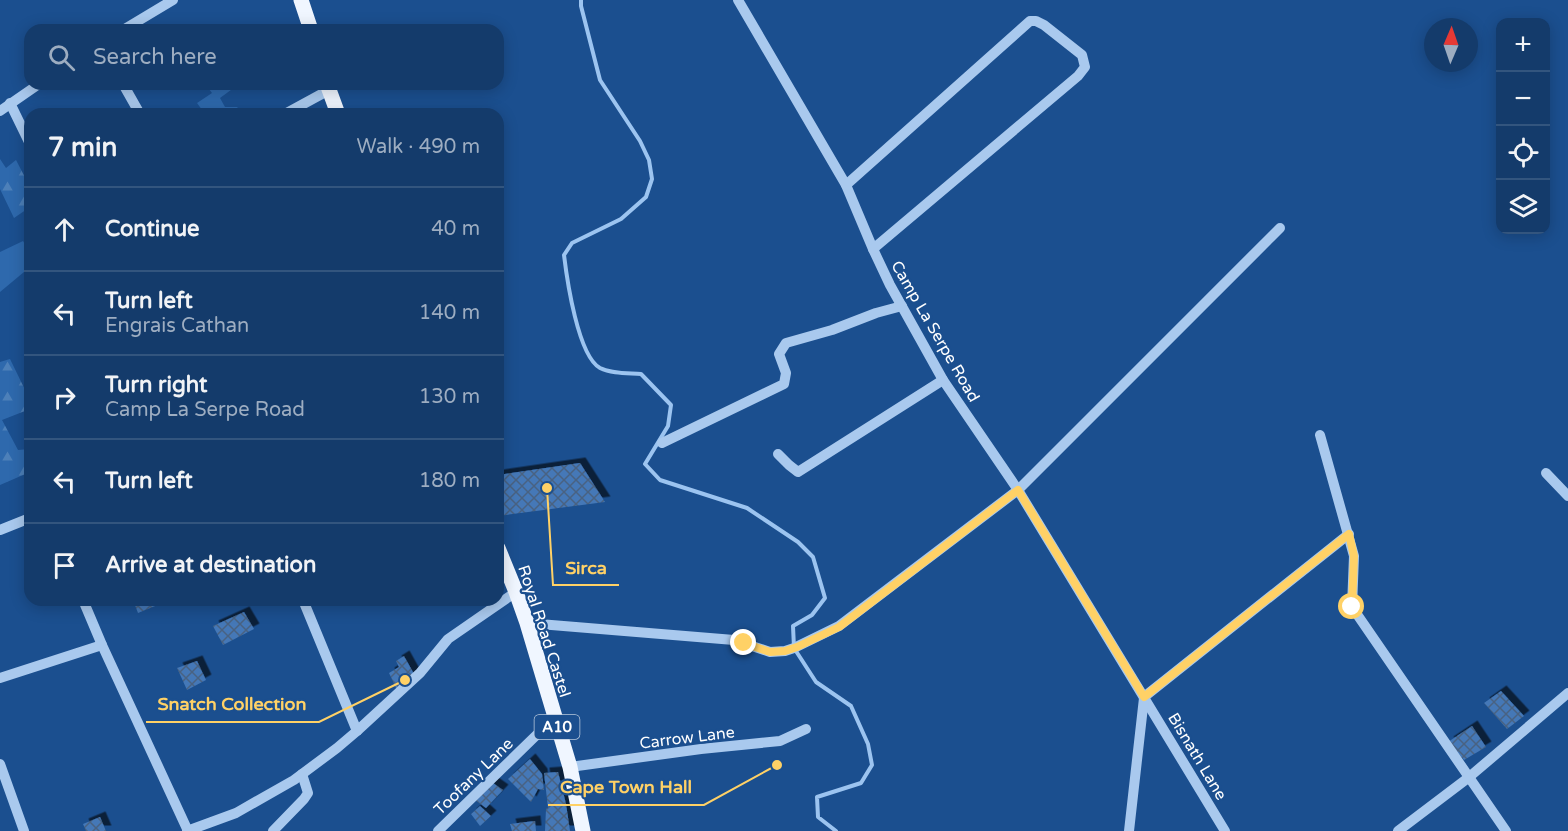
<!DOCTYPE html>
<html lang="en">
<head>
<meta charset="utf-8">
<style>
  :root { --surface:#143b6b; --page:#214673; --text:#f1f3f6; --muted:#9dadc1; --line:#33557e }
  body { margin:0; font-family:"Varela Round",sans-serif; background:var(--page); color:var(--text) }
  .controls { position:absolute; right:18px; top:18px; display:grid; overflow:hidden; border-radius:12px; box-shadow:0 3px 15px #0003 }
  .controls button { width:54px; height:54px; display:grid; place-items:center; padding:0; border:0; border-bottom:2px solid var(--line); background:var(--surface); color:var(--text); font:30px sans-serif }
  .compass { position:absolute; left:1424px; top:18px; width:54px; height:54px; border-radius:50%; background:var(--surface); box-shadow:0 3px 15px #0003; rotate:2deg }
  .stop { position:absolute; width:18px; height:18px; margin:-14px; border:4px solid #ffd166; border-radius:50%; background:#fff }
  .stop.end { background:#ffd166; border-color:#fff; box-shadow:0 2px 6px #0008 }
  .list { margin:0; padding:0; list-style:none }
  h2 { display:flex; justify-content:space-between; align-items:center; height:78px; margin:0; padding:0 24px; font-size:26px }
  h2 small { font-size:20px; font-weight:400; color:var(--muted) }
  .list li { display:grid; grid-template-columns:39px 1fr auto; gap:18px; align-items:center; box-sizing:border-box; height:84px; padding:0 24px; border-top:2px solid var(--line) }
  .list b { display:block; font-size:22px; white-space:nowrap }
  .list p { margin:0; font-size:20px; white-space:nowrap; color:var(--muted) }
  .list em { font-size:20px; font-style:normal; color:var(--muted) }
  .icon { flex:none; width:33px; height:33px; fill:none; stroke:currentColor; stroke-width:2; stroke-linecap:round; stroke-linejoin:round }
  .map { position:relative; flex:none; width:1568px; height:831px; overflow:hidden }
  .search { position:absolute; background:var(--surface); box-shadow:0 3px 15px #0003; left:24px; top:24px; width:480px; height:66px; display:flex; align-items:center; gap:15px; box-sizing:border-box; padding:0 21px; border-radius:18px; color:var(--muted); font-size:22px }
  .panel { position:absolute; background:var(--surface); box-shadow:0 3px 15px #0003; left:24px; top:108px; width:480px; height:498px; border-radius:18px }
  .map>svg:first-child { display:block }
  .grass { fill:#2e69ad }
  .forest { fill:url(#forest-firs) }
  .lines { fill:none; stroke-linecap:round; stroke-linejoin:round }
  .stream { stroke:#9cc4f0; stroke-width:4 }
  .building { fill:url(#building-cross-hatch); filter:url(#shadow) }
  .minor { stroke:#a9c9ee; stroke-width:10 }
  .major { stroke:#f0f6ff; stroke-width:15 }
  .route { stroke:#ffd166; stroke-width:8 }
  .labels { text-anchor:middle; stroke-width:4.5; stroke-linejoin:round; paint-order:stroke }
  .shield { fill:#1b4f8f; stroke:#bbcadd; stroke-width:1.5 }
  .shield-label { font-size:15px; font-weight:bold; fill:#fff }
  .street-label { font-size:16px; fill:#fff; stroke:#1b4f8f }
  .leader { fill:none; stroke:#ffd166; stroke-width:2 }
  .callout-dot { fill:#ffd166; stroke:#1b4f8f; stroke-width:2 }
  .callout-label { font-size:18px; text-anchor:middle; font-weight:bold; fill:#ffd166; stroke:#1b4f8f; stroke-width:4.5; stroke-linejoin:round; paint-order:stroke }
</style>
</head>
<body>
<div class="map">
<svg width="1568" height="831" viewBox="0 0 1568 831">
  <defs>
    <pattern id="forest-firs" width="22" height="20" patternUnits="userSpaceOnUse" patternTransform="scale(1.5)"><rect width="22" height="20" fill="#2e69ad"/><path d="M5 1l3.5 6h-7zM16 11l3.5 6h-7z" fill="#4d80b9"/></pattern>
    <pattern id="building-cross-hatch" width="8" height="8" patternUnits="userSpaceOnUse" patternTransform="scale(1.5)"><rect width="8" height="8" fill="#4478b7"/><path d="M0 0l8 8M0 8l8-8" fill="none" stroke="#486282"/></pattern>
    <filter id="shadow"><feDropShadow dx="5.5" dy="-5.5" stdDeviation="0" flood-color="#0009"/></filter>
  </defs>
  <rect width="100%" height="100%" fill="#1b4f8f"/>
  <!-- grass -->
  <g class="grass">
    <polygon points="205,84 233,84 235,87 220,98 225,107 238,107 230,114 205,114 197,103 212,93"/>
    <polygon points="23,241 30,252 30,267 0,292 0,252"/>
  </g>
  <!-- forest -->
  <g class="forest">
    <polygon points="0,159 6,168 16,160 30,187 30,207 14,218 0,189"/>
    <polygon points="10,359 30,400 30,409 2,420 18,450 30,449 30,472 0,485 0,362"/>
  </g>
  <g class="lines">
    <!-- stream -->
    <path class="stream" d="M581,0V6L600,80L640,141L649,160L652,179L646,197L621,219L572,243L564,255C567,280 578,356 600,368C612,374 628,373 641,374L671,405L668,426L645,464L660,480L747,508L798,542L813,557L825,598L812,615L793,626L794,648L816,682L851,706L868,744L872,765L861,783L817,797L818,817L836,831"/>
  </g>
  <!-- building -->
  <g class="building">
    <polygon points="580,463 605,502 498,516 498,475"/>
    <polygon points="133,600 170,600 138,613"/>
    <polygon points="244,612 254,629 223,645 213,626"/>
    <polygon points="404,656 414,674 397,690 389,673 399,667 396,661"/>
    <polygon points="197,661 206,680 187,690 177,668"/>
    <polygon points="1501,691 1524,716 1507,729 1484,703"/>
    <polygon points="1472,726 1486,747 1464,760 1448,742"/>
    <polygon points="530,759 542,774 544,790 538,789 531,802 508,779"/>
    <polygon points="558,772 566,804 570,831 545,831 546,809 548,808 544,773"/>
    <polygon points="493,783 503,790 486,808 475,800"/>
    <polygon points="480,806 491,816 480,826 471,814"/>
    <polygon points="100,817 106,831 86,831 83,824"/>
    <polygon points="535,821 536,831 512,831 510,824"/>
  </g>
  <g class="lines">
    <!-- minor -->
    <g class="minor">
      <polyline points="738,0 846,185 873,249 890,285 943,380 1018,490 1225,831"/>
      <polyline points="123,30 173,0"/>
      <polyline points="123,84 140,114"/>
      <polyline points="10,103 30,144"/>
      <polyline points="0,111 39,84"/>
      <polyline points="285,114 329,90"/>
      <polyline points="846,185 1030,21 1036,21 1044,25 1082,55 1085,67 1078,76 873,249"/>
      <polyline points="1320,435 1354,556 1352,607 1506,831"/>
      <polyline points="662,443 784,384 786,373 779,354 786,343 832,330 876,313 902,306"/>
      <polyline points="778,454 789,465 798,472 943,380"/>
      <polyline points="1546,473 1568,496"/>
      <polyline points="0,530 30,518"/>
      <polyline points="83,600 102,645 188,831"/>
      <polyline points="303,600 357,731"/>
      <polyline points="527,623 734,640 770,652 785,651 794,648 839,626 1018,490 1280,228"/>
      <polyline points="0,678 102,645"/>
      <polyline points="1144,697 1349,534"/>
      <polyline points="0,764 24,831"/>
      <polyline points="570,767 701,749 780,741 806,729"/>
      <polyline points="187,831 236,813 294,780 337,748 357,731 420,673 448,639 516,592"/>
      <polyline points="273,831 304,799 308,793 302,774"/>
      <polyline points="438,831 554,718"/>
      <polyline points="1129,831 1144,698"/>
      <polyline points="1398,831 1468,778 1568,693"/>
    </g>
    <!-- major -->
    <g class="major">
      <polyline points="301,0 311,30"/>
      <polyline points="327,84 338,114"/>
      <polyline points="498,548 516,592 527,623 570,767 583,831"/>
    </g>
  </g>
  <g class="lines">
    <!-- route -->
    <polyline class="route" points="744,643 770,652 785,651 797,647 839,627 1018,490 1144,697 1349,534 1354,556 1352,607"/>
  </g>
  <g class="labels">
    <!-- shield labels -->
    <rect class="shield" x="534.5" y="715" width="45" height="24" rx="4.5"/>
    <g class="shield-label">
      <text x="557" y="732">A10</text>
    </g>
    <!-- street labels -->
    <g class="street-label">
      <text transform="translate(936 331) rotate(60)" y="6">Camp La Serpe Road</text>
      <text transform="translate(545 631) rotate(72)" y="6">Royal Road Castel</text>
      <text transform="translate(687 737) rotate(-7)" y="6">Carrow Lane</text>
      <text transform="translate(1198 756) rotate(59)" y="6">Bisnath Lane</text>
      <text transform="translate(473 776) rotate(-44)" y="6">Toofany Lane</text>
    </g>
  </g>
  <!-- callouts -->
  <path class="leader" d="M547 488L553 585H619M405 680L319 722H146M777 765L704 805H548"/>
  <g class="callout-dot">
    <circle cx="547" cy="488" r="6"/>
    <circle cx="405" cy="680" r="6"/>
    <circle cx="777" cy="765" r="6"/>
  </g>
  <g class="callout-label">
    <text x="586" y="574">Sirca</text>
    <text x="232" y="710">Snatch Collection</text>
    <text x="626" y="793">Cape Town Hall</text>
  </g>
</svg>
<div class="controls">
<button>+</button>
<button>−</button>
<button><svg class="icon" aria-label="locate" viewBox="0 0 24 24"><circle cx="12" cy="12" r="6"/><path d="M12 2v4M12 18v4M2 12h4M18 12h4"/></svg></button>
<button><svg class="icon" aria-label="layers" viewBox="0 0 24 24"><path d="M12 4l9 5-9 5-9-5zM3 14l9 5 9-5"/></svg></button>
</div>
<svg class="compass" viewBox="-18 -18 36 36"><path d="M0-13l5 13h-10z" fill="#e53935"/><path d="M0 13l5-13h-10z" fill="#9dadc1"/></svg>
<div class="stop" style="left:1352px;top:607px"></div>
<div class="stop end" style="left:744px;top:643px"></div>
<div class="search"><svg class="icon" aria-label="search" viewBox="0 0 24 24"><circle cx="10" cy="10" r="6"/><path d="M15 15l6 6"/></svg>Search here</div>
<section class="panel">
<h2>7 min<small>Walk · 490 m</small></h2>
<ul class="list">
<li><svg class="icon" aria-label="ahead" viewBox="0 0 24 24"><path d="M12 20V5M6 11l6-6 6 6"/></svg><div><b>Continue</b></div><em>40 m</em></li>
<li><svg class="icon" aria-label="left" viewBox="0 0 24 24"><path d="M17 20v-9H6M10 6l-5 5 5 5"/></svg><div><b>Turn left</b><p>Engrais Cathan</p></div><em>140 m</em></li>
<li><svg class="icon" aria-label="right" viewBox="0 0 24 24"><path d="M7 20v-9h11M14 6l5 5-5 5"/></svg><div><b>Turn right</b><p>Camp La Serpe Road</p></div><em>130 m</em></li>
<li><svg class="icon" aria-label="left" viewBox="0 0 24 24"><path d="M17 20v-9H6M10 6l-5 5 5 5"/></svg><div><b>Turn left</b></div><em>180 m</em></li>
<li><svg class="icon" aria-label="arrive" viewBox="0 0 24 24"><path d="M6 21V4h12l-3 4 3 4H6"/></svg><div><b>Arrive at destination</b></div></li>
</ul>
</section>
</div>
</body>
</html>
